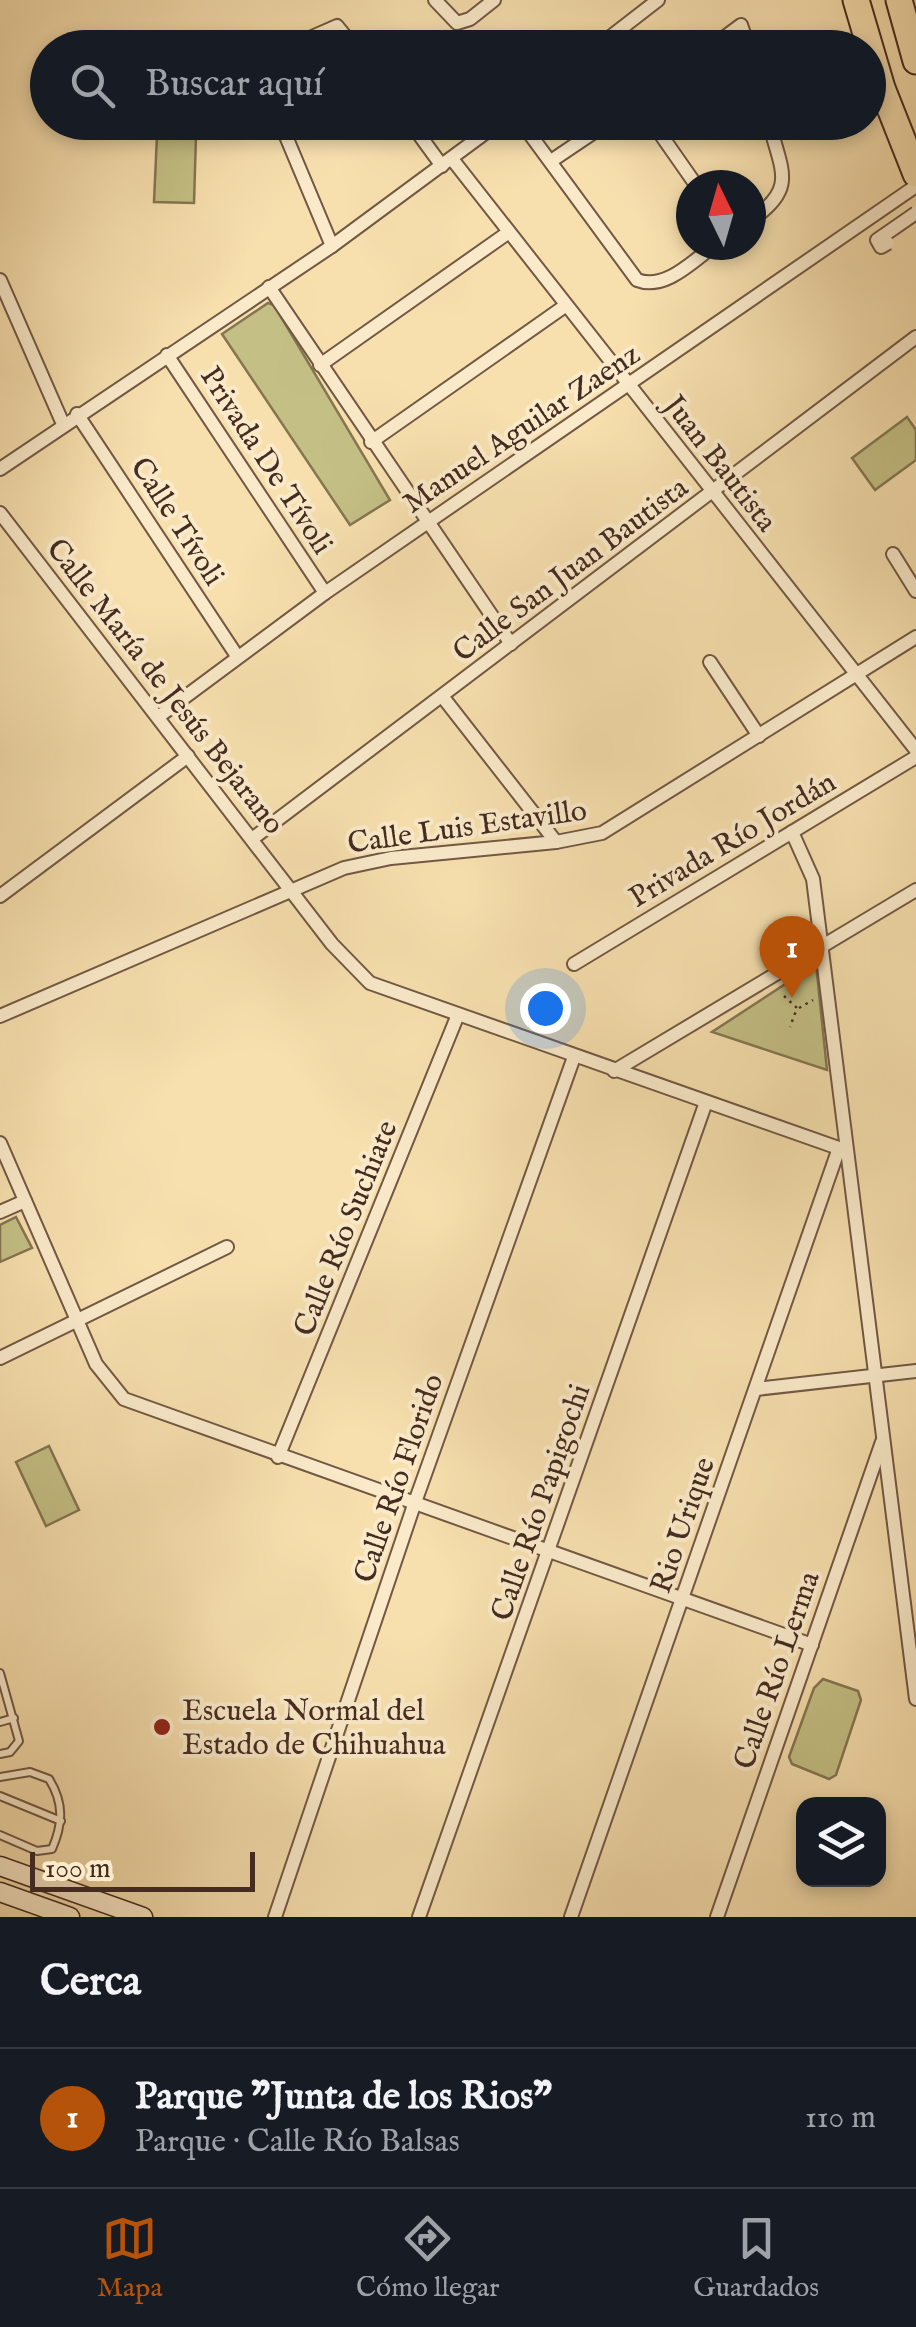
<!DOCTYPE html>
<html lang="es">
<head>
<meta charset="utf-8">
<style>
  :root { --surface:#171b24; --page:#242831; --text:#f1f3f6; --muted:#9ea1a6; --line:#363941; --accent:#b45309 }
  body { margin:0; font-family:"IM FELL English",serif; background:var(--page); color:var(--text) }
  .controls { position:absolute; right:30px; bottom:30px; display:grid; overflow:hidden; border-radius:20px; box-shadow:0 5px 15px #0003 }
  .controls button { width:90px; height:90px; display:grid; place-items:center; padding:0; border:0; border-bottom:2px solid var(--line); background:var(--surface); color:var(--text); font:50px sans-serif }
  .compass { position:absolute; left:676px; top:170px; width:90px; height:90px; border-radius:50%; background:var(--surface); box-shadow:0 5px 15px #0003; rotate:355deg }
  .scale { position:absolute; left:30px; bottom:25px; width:225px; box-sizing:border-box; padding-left:10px; border:5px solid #452b20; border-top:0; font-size:28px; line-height:35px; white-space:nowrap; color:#452b20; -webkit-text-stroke:8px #faeaca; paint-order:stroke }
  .you { position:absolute; left:545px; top:1008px; width:35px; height:35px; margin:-25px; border:8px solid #fff; border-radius:50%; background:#1a73e8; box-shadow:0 0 0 15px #1a73e833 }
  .badge { display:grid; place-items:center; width:65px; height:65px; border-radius:50%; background:var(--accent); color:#fff; font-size:32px; font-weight:700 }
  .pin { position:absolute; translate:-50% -82px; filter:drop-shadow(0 2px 5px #0008) }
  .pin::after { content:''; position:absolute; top:52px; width:35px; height:30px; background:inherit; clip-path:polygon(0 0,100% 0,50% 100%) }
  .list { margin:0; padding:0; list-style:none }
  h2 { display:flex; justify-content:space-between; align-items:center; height:130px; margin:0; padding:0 40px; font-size:42px }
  h2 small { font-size:32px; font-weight:400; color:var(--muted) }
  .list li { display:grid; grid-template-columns:65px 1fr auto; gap:30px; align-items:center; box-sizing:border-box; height:140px; padding:0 40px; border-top:2px solid var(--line) }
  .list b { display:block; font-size:38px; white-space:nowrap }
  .list p { margin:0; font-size:32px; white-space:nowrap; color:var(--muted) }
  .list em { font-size:32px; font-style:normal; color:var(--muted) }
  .icon { flex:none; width:55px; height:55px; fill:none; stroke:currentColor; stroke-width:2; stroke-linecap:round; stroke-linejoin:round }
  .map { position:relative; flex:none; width:916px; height:1917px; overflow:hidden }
  .search { position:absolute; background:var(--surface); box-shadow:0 5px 15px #0003; left:30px; right:30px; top:30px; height:110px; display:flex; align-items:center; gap:25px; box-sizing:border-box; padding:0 35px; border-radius:55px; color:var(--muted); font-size:38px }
  .sheet { height:270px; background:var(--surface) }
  nav { display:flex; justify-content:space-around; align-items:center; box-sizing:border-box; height:140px; border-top:2px solid var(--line); background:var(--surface); font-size:28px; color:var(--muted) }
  nav a { display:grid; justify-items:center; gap:5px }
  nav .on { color:var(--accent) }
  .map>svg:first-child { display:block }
  .green { fill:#c4c085; stroke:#847652; stroke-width:2.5 }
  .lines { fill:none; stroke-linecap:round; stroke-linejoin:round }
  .lane-casing { stroke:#725844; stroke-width:10 }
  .street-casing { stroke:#725844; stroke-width:16 }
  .secondary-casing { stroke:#452b20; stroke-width:21 }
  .highway-casing { stroke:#452b20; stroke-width:29 }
  .path { stroke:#452b20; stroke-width:2.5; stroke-dasharray:2.5 5; stroke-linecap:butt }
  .lane { stroke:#faeaca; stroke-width:6 }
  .street { stroke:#faeaca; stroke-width:12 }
  .secondary { stroke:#faeaca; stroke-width:18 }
  .highway { stroke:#f7dfae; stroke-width:25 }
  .street-bridge-casing { stroke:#725844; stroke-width:16; stroke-linecap:butt }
  .street-bridge { stroke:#faeaca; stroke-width:12 }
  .poi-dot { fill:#8f2418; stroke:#faeaca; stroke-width:4 }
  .labels { text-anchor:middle; stroke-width:8; stroke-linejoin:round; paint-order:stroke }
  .street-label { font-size:30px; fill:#452b20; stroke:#faeaca }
  .poi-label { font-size:30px; fill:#452b20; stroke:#faeaca; text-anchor:start }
</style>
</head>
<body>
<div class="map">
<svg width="916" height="1917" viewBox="0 0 916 1917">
  <rect width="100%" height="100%" fill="#f7dfae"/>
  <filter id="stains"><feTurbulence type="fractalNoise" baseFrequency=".002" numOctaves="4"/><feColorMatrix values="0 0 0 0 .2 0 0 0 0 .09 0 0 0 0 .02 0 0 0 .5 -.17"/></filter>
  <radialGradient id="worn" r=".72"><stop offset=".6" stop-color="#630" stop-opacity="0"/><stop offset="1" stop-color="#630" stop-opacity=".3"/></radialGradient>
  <!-- green -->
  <g class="green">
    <polygon points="157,135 196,136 194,203 154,202"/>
    <polygon points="268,303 274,305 390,500 350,525 222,334"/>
    <polygon points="907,417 916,430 916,460 875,490 852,458"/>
    <polygon points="816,964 827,1070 712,1032"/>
    <polygon points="16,1217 32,1248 0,1262 0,1225"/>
    <polygon points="49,1446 79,1510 46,1526 16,1462"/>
    <polygon points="823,1679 858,1691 861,1700 836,1775 829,1779 792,1764 789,1757 814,1688"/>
  </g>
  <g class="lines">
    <!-- lane casing -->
    <g class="lane-casing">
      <g id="lane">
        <polyline points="0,1673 19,1741 10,1752 0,1754"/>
        <polyline points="0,1722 14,1718"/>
        <path d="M0,1777L30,1772L49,1779C64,1803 63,1824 52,1849L37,1851L0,1835"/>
        <polyline points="0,1796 61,1821"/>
      </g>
    </g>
    <!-- street casing -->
    <g class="street-casing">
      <g id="street">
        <polyline points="435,0 457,23 470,19 494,0"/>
        <polyline points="490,39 496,48"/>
        <polyline points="287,48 337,26 355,48"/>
        <polyline points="596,48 658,0"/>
        <polyline points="710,48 741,25 749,48"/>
        <polyline points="280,122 332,246"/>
        <polyline points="410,122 442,166"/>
        <path d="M521,122L637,280C665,291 693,261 715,245"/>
        <polyline points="652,122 696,185"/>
        <polyline points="452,159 916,750"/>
        <polyline points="551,161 609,122"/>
        <path d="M751,220C798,188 781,171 769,122"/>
        <polyline points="0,280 63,424"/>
        <polyline points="269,287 511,644"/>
        <polyline points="167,355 325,593"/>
        <polyline points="320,365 509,232"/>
        <polyline points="77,414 237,656"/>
        <polyline points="371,442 565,306"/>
        <polyline points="0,469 332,246 500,122"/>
        <polyline points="0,513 332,944 370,983 847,1151"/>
        <polyline points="893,554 916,591"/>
        <polyline points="710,662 759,736"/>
        <polyline points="442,696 556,842"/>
        <polyline points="158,717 325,593 916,186"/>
        <polyline points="792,832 813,879 916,1699"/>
        <polyline points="252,839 916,337"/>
        <polyline points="0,896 188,756"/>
        <polyline points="574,964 916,757"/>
        <polyline points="0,1016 344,868 391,858 556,842 602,833 916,637"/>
        <polyline points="614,1071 916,890"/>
        <polyline points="0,1143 96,1364 124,1399 812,1645"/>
        <polyline points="0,1212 25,1201"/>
        <polyline points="0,1358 227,1247"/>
        <polyline points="756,1389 916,1371"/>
        <polyline points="278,1457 457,1017"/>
        <polyline points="275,1917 414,1505 574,1057"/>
        <polyline points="419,1917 706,1102"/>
        <polyline points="571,1917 839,1148"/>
        <polyline points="717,1917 882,1442"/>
      </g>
    </g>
    <!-- secondary casing -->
    <g class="secondary-casing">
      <g id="secondary">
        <polyline points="0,1866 143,1917"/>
        <polyline points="0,1892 70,1917"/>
      </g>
    </g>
    <!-- highway casing -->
    <g class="highway-casing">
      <g id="highway">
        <polyline points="856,0 882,88 916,174"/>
        <polyline points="899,0 916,61"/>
      </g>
    </g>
    <!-- path -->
    <g class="path">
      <polyline points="784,996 797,1008 790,1027"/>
      <polyline points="799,1008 813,1000"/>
    </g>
    <!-- lane -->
    <use href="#lane" class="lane"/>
    <!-- street -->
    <use href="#street" class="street"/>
    <!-- secondary -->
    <use href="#secondary" class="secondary"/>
    <!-- highway -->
    <use href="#highway" class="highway"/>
    <!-- street-bridge casing -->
    <g class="street-bridge-casing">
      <polyline id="street-bridge" points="888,243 881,247 877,240 916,213"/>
    </g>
    <!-- street-bridge -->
    <use href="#street-bridge" class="street-bridge"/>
  </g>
  <!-- markers -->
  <circle class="poi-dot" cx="162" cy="1727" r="10"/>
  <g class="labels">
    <!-- street labels -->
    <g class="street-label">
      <text transform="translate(521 428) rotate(-34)" y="10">Manuel Aguilar Zaenz</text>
      <text transform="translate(267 460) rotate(57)" y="10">Privada De Tívoli</text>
      <text transform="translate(721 463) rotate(52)" y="10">Juan Bautista</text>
      <text transform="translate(178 521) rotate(57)" y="10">Calle Tívoli</text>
      <text transform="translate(570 569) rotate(-37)" y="10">Calle San Juan Bautista</text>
      <text transform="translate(166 686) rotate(52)" y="10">Calle María de Jesús Bejarano</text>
      <text transform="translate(467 826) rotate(-8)" y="10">Calle Luis Estavillo</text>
      <text transform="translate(732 839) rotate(-31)" y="10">Privada Río Jordán</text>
      <text transform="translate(345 1228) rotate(-68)" y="10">Calle Río Suchiate</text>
      <text transform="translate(398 1478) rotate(-71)" y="10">Calle Río Florido</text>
      <text transform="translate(540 1502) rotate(-71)" y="10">Calle Río Papigochi</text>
      <text transform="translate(682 1525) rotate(-71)" y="10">Rio Urique</text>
      <text transform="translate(776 1670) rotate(-71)" y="10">Calle Río Lerma</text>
    </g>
    <!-- poi labels -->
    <g class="poi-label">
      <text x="182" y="1720">Escuela Normal del<tspan x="182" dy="34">Estado de Chihuahua</tspan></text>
    </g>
  </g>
  <rect width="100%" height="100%" filter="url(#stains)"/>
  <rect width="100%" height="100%" fill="url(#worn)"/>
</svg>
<div class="controls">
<button><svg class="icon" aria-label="layers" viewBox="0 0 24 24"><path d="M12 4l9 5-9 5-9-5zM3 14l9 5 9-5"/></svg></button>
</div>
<svg class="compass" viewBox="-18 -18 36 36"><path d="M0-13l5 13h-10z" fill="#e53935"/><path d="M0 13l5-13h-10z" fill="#9ea1a6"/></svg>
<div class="scale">100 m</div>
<div class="you"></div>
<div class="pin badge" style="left:792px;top:998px">1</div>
<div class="search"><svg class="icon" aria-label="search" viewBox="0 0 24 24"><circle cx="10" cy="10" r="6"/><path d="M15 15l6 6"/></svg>Buscar aquí</div>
</div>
<section class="sheet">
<h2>Cerca<small></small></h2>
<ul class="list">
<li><span class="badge">1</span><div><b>Parque &quot;Junta de los Rios&quot;</b><p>Parque · Calle Río Balsas</p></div><em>110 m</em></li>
</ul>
</section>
<nav>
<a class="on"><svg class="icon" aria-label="map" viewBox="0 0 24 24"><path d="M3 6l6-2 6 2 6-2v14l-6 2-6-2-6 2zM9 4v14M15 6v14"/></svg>Mapa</a>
<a><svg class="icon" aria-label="directions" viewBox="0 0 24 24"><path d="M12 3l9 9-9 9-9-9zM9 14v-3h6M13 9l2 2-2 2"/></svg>Cómo llegar</a>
<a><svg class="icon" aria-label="saved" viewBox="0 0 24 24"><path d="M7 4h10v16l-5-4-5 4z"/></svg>Guardados</a>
</nav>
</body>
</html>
